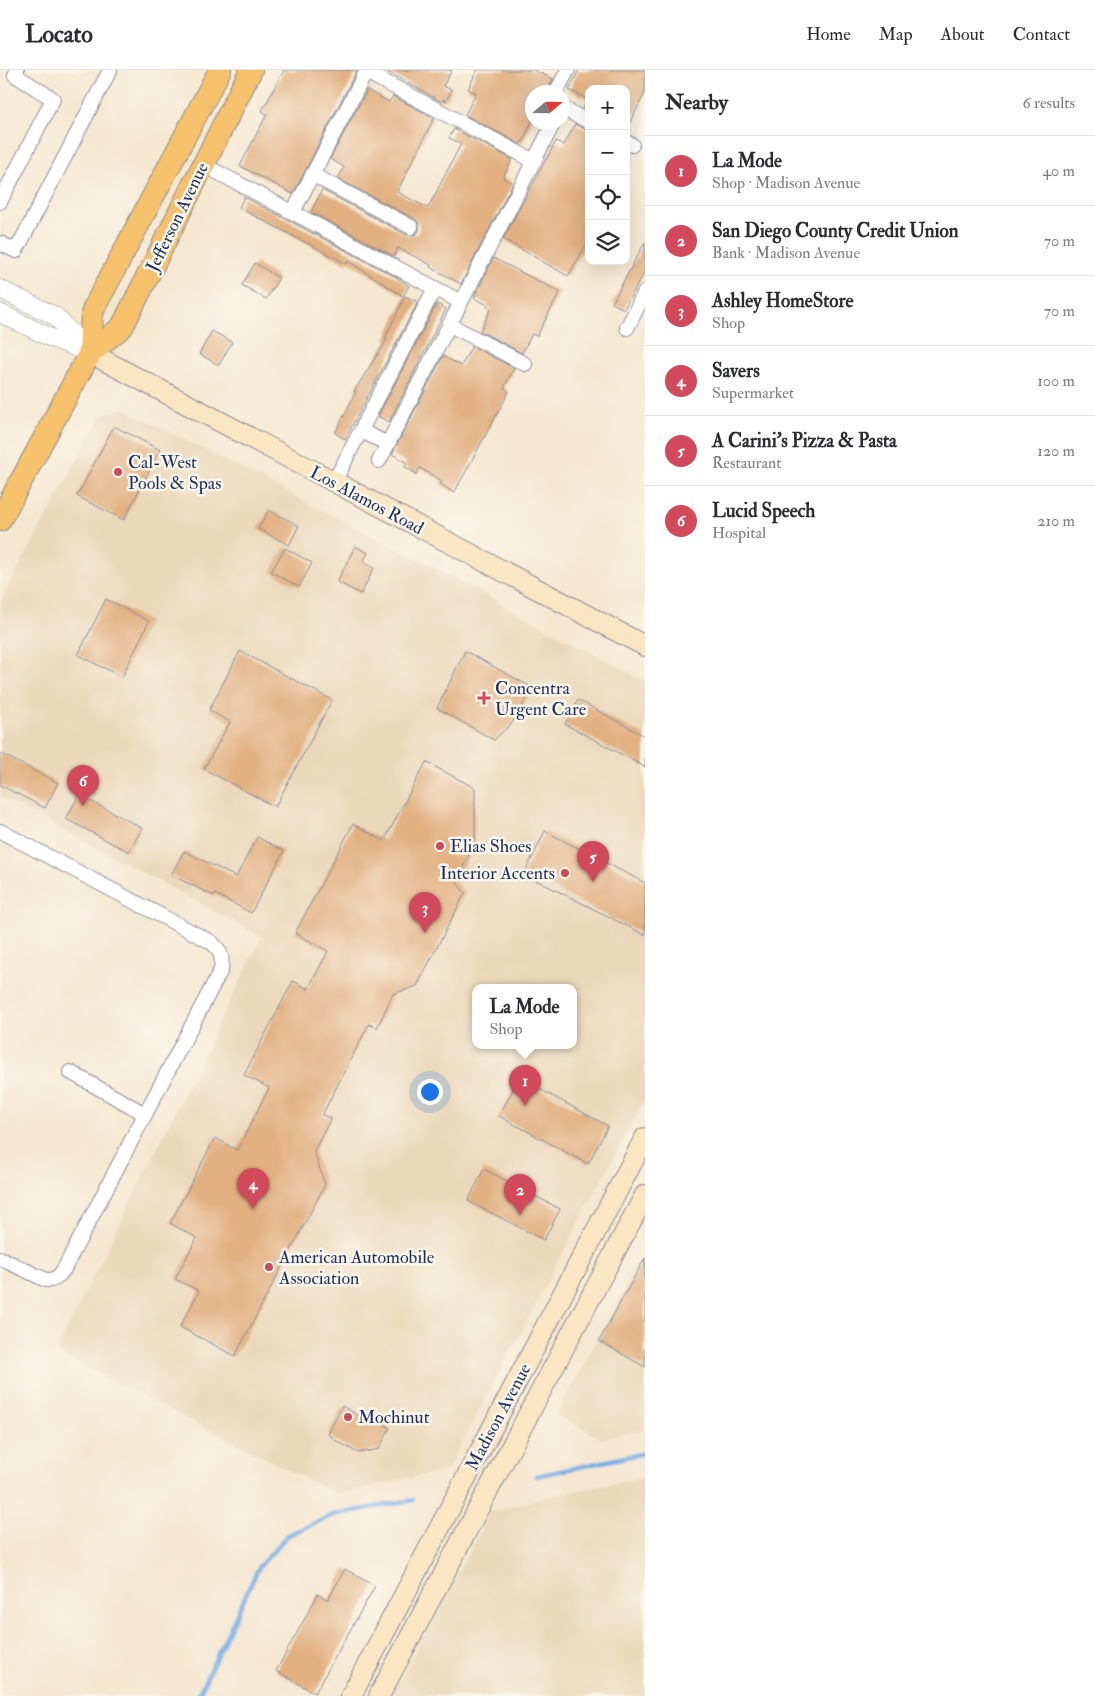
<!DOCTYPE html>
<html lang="en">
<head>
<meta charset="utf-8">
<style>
  :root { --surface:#fff; --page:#f2f2f3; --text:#2b2b33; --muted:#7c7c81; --line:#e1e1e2; --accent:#d1495b }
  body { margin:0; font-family:"IM FELL Double Pica",serif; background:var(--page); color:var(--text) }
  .controls { position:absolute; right:15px; top:15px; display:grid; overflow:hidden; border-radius:10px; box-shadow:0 5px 20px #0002 }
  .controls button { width:45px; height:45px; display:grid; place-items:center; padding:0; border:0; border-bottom:1px solid var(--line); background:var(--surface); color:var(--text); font:25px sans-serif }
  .compass { position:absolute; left:525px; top:15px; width:45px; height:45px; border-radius:50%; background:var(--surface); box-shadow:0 5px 20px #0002; rotate:70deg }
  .you { position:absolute; left:429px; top:1021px; width:18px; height:18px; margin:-12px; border:4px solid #fff; border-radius:50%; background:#1a73e8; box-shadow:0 0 0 8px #1a73e833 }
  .badge { display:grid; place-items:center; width:32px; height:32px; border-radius:50%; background:var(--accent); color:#fff; font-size:16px; font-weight:700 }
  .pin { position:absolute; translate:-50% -41px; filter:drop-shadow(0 1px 2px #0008) }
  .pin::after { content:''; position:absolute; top:26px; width:18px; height:15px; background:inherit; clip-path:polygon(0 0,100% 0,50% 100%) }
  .popup { position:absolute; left:472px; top:914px; width:105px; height:65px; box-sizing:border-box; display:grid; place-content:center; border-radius:10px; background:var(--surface); filter:drop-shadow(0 1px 4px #0005); font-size:16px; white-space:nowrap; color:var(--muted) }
  .popup b { font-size:19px; color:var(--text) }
  .popup::after { content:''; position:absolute; left:50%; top:100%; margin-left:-10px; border:10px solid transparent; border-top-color:var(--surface) }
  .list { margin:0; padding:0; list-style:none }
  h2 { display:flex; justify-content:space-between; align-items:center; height:65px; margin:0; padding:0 20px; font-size:21px }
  h2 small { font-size:16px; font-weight:400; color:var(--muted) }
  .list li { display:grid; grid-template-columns:32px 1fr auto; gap:15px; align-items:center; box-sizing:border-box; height:70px; padding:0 20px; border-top:1px solid var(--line) }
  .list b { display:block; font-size:19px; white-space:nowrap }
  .list p { margin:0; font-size:16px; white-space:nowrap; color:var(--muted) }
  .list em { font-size:16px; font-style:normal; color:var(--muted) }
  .icon { flex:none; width:28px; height:28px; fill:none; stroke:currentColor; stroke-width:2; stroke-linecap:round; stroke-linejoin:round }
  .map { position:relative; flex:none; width:645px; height:1626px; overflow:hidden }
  header { display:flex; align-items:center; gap:30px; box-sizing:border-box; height:70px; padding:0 25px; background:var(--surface); border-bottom:1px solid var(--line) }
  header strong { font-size:24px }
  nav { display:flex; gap:28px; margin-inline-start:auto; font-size:18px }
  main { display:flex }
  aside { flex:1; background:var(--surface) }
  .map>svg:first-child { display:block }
  .built { fill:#ebd8ba; fill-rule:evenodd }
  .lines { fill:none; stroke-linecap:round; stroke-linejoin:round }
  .stream { stroke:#7aafe7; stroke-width:4.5 }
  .building { fill:#e2b081 }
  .minor-casing { stroke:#888b97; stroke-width:16 }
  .tertiary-casing { stroke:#888b97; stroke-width:19 }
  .secondary-casing { stroke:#888b97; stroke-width:22 }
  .primary-casing { stroke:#888b97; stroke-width:24 }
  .minor { stroke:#fff; stroke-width:14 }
  .tertiary { stroke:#fff; stroke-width:18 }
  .secondary { stroke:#fbe6c4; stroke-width:20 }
  .primary { stroke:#f5c16b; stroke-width:22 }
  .poi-dot { fill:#d1495b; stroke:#fbf7ec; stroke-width:2 }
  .labels { text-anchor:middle; stroke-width:5; stroke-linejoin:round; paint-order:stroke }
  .street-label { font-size:18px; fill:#1b2f5e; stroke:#fbf7ec }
  .poi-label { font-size:18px; fill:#1b2f5e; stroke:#fbf7ec; text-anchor:start }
</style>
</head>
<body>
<header>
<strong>Locato</strong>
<nav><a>Home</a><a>Map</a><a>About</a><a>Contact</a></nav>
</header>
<main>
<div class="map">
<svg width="645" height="1626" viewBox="0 0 645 1626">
  <rect width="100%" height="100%" fill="#fbf7ec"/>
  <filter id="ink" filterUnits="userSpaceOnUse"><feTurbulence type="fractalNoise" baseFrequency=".02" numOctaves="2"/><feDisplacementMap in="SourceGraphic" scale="10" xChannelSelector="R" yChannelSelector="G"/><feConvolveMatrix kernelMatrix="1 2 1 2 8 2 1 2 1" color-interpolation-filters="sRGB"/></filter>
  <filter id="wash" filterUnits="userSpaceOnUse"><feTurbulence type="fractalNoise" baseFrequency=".0096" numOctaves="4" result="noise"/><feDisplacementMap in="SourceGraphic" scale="20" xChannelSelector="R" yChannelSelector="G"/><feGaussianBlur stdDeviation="1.12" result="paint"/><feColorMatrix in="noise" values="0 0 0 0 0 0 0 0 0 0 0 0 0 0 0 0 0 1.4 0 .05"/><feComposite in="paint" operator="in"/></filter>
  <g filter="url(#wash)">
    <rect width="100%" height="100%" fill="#f5e7d0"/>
    <!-- built -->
    <g class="built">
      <path d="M123,338L444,503L645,611V1029L447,1400L336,1424L56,1282L262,867L0,726V532L102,345ZM476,917H574V975H476Z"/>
      <polygon points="645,1180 645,1359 602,1369 557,1345"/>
      <polygon points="645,1407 645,1626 391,1626 491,1442 550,1426"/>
    </g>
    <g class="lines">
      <!-- stream -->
      <g class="stream">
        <polyline points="536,1406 645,1383"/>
        <polyline points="198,1626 259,1497 288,1465 333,1445 413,1430"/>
      </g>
    </g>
    <g id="blocks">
      <!-- building -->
      <g class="building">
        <polygon points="284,0 357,0 293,124 240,96 267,44 262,41"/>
        <polygon points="384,0 452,0 443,16 452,20 446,31 443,29 442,32"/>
        <polygon points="477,0 534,0 553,9 547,22 532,22 532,51 523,72 522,71 520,74 465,45 476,23 468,19"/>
        <polygon points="579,0 645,0 645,23 626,60 626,19 589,19 589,42 583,39 588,29 569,20"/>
        <polygon points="367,20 389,32 393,26 434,48 397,122 428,138 461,74 449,68 454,59 512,89 503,108 513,113 461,214 430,197 431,195 398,178 394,186 311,142 322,120 407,165 415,165 419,161 419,153 415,149 338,109 344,97 330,89"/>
        <polygon points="575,54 589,61 589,170 568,206 503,169 556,71 564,75"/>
        <polygon points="244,127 396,207 409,216 403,226 348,191 347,194 239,138"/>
        <polygon points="645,172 645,201 624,239 612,233"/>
        <polygon points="493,188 560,222 537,266 532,264 522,283 480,261 491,239 487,237 488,235 474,228"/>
        <polygon points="255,193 279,208 266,229 242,215"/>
        <polygon points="405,226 418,232 345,369 335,363 356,322 354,321 387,270 385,269"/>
        <polygon points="437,234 446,239 389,352 378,346"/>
        <polygon points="212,261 232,272 219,295 199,284"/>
        <polygon points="472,276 514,298 504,318 509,322 454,423 440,414 442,411 420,398 417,404 405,397 407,393 392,384 443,286 461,296"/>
        <polygon points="114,356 160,380 124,450 77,426"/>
        <polygon points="269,440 299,456 289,475 258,459"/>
        <polygon points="355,476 368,483 363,492 374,498 361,524 337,512"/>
        <polygon points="285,478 312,493 299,517 271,502"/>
        <polygon points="106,529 149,551 122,607 78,585"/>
        <polygon points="240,581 332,630 275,737 204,699 230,652 209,640"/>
        <polygon points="465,581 533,618 512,653 494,670 437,638"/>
        <polygon points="578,630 645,666 645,697 565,654"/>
        <polygon points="0,683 58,713 45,738 0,715"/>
        <polygon points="426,692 475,718 475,773 456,811 465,823 417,916 393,924 377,958 369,954 322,1045 331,1048 314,1081 325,1115 235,1286 180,1257 199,1221 175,1209 197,1168 170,1153 215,1068 237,1080 269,1018 244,1005 293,911 308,919 328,881 295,863 353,754 384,771"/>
        <polygon points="79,725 142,758 129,782 66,749"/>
        <polygon points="545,761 645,813 645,865 524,804"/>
        <polygon points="257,767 284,781 251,843 215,824 214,826 171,805 184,781 236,807"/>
        <polygon points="519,1008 608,1056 588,1094 499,1046"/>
        <polygon points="484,1099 560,1139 544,1170 468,1131"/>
        <polygon points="645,1188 645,1297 599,1271"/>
        <polygon points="342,1336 361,1347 363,1344 369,1348 370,1346 390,1358 379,1379 358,1383 335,1370 328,1364"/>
        <polygon points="345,1499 375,1516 315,1623 276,1601 318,1524 328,1530"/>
      </g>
    </g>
  </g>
  <g filter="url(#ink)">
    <use href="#blocks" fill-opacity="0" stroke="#888b97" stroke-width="1"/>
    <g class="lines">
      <!-- minor casing -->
      <g class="minor-casing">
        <g id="minor">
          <polyline points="366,2 534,91"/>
          <polyline points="556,22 568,0"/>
          <polyline points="562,38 589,52"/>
          <polyline points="626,72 632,75"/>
          <polyline points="202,94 461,232"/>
          <polyline points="313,105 411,157"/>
          <polyline points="0,132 53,29 15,5 17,0"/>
          <polyline points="293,142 367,0"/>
          <polyline points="0,173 16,181 110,0"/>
          <polyline points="450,255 525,294"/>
          <polyline points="627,258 645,222"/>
          <polyline points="361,361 388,374"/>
          <polyline points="379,391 554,52"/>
          <polyline points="334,412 435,218"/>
          <path d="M0,761L211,872C221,880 223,887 221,900L64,1199C59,1206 55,1211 46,1210L0,1188"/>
          <polyline points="70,1002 145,1044"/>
        </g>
      </g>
      <!-- tertiary casing -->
      <g class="tertiary-casing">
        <g id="tertiary">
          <polyline points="0,219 55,246 90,283"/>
          <polyline points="0,243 47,266 84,281"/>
        </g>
      </g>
      <!-- secondary casing -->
      <g class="secondary-casing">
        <g id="secondary">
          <polyline points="90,283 645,576"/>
          <polyline points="351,1626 645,1068"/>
          <polyline points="379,1626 645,1125"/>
        </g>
      </g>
      <!-- primary casing -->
      <g class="primary-casing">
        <g id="primary">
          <polyline points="90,283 92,244 94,238 220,0"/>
          <polyline points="0,450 90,283 122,257 251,0"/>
        </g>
      </g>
      <!-- minor -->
      <use href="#minor" class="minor"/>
      <!-- tertiary -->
      <use href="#tertiary" class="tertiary"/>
      <!-- secondary -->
      <use href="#secondary" class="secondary"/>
      <!-- primary -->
      <use href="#primary" class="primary"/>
    </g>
  </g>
  <!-- markers -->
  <g class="poi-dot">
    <circle cx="118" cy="402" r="5"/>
    <path d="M481.5 620.5h5v5h5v5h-5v5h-5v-5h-5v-5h5z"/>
    <circle cx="440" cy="776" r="5"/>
    <circle cx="565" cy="803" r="5"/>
    <circle cx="269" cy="1197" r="5"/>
    <circle cx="348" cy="1347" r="5"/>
  </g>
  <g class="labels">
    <!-- street labels -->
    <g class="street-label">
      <text transform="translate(177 147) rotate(-64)" y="6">Jefferson Avenue</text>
      <text transform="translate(367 430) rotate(28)" y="6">Los Alamos Road</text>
      <text transform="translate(498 1347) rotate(-62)" y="6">Madison Avenue</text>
    </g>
    <!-- poi labels -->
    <g class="poi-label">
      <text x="128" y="398">Cal-West<tspan x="128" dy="21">Pools &amp; Spas</tspan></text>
      <text x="495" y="624">Concentra<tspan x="495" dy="21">Urgent Care</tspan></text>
      <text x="450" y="782">Elias Shoes</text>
      <text x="555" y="809" text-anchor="end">Interior Accents</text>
      <text x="279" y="1193">American Automobile<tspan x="279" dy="21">Association</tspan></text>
      <text x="358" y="1353">Mochinut</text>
    </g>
  </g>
</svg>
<div class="controls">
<button>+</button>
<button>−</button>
<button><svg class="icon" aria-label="locate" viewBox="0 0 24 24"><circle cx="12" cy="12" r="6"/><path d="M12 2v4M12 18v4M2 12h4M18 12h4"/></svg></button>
<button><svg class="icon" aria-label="layers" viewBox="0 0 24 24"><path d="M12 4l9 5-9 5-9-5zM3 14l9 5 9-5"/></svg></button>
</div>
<svg class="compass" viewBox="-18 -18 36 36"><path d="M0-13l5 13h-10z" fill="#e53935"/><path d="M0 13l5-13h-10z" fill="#7c7c81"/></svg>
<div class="you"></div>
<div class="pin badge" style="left:525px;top:1036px">1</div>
<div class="popup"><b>La Mode</b>Shop</div>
<div class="pin badge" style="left:520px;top:1145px">2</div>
<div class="pin badge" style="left:425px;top:863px">3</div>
<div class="pin badge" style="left:253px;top:1139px">4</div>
<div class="pin badge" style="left:593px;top:812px">5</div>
<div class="pin badge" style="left:83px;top:736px">6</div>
</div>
<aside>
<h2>Nearby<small>6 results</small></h2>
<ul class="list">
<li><span class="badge">1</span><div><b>La Mode</b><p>Shop · Madison Avenue</p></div><em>40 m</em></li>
<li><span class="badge">2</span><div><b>San Diego County Credit Union</b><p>Bank · Madison Avenue</p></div><em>70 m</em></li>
<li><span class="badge">3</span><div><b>Ashley HomeStore</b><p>Shop</p></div><em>70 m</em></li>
<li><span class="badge">4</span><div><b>Savers</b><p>Supermarket</p></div><em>100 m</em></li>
<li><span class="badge">5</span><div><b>A Carini's Pizza &amp; Pasta</b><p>Restaurant</p></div><em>120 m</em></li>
<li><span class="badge">6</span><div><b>Lucid Speech</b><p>Hospital</p></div><em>210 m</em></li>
</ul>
</aside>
</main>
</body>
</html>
